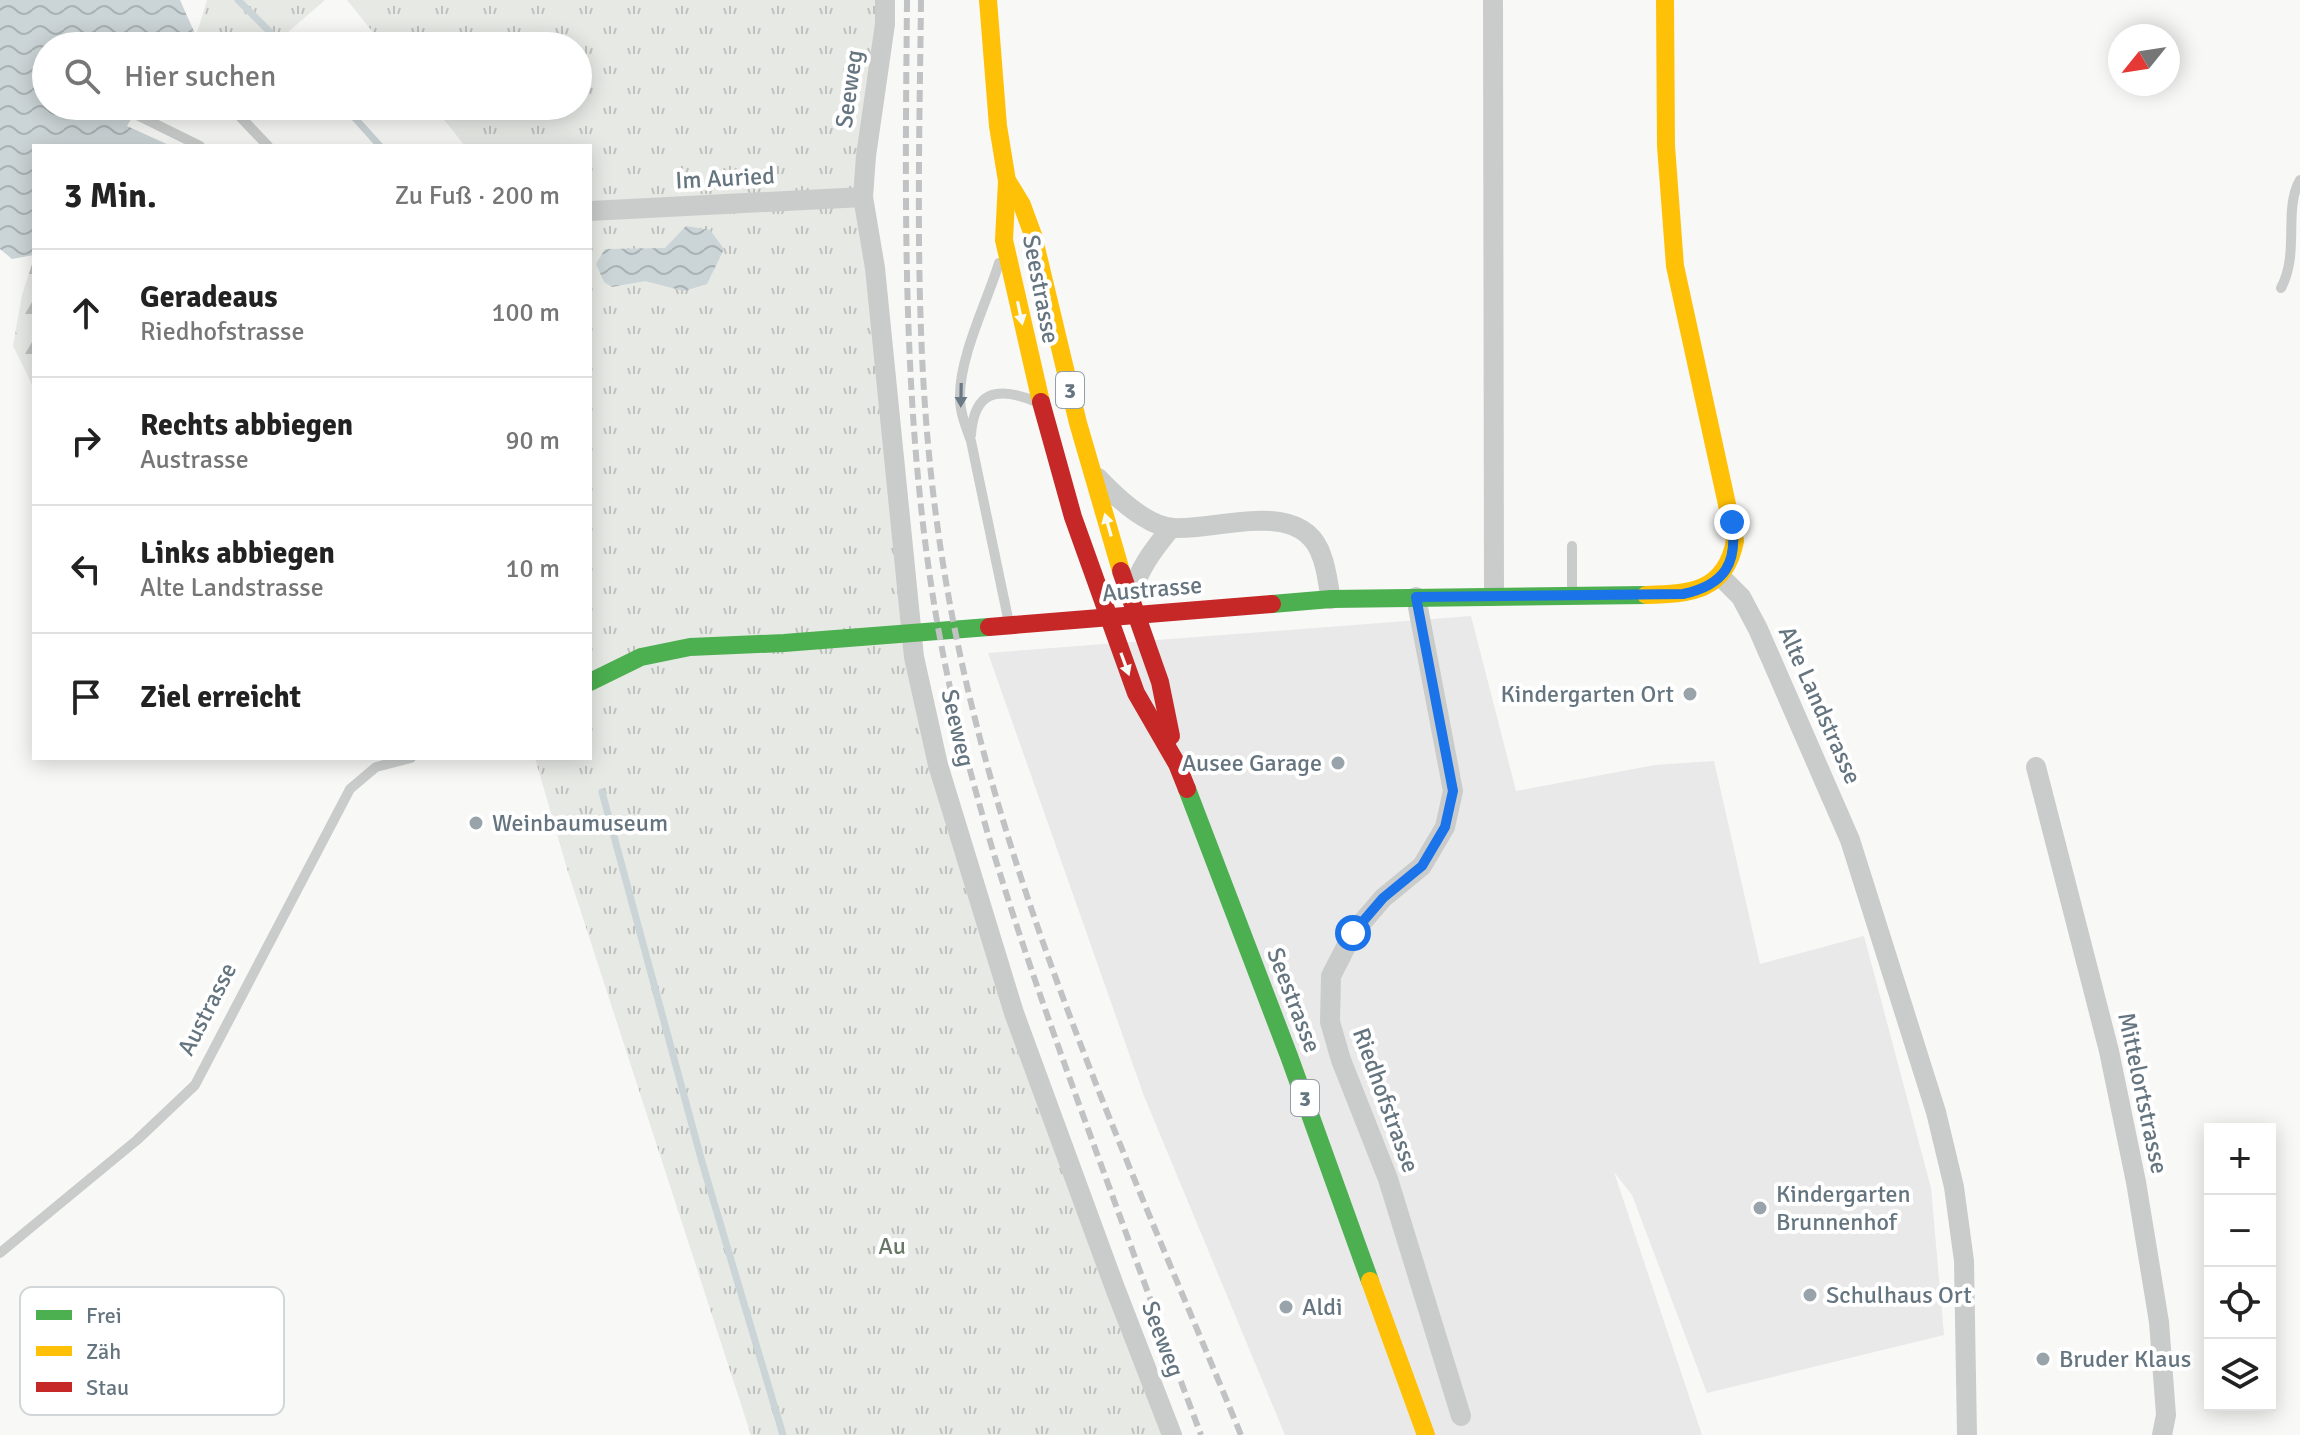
<!DOCTYPE html>
<html lang="de">
<head>
<meta charset="utf-8">
<style>
  :root { --surface:#fff; --page:#f2f2f2; --text:#222; --muted:#767676; --line:#e0e0e0 }
  body { margin:0; font-family:Signika,sans-serif; background:var(--page); color:var(--text) }
  .controls { position:absolute; right:24px; bottom:24px; display:grid; overflow:hidden; border-radius:0px; box-shadow:0 4px 20px #0003 }
  .controls button { width:72px; height:72px; display:grid; place-items:center; padding:0; border:0; border-bottom:2px solid var(--line); background:var(--surface); color:var(--text); font:40px sans-serif }
  .compass { position:absolute; left:2108px; top:24px; width:72px; height:72px; border-radius:50%; background:var(--surface); box-shadow:0 4px 20px #0003; rotate:240deg }
  .stop { position:absolute; width:24px; height:24px; margin:-18px; border:6px solid #1a73e8; border-radius:50%; background:#fff }
  .stop.end { background:#1a73e8; border-color:#fff; box-shadow:0 2px 8px #0008 }
  .list { margin:0; padding:0; list-style:none }
  h2 { display:flex; justify-content:space-between; align-items:center; height:104px; margin:0; padding:0 32px; font-size:34px }
  h2 small { font-size:26px; font-weight:400; color:var(--muted) }
  .list li { display:grid; grid-template-columns:52px 1fr auto; gap:24px; align-items:center; box-sizing:border-box; height:128px; padding:0 32px; border-top:2px solid var(--line) }
  .list b { display:block; font-size:30px; white-space:nowrap }
  .list p { margin:0; font-size:26px; white-space:nowrap; color:var(--muted) }
  .list em { font-size:26px; font-style:normal; color:var(--muted) }
  .icon { flex:none; width:44px; height:44px; fill:none; stroke:currentColor; stroke-width:2; stroke-linecap:round; stroke-linejoin:round }
  .map { position:relative; flex:none; width:2300px; height:1435px; overflow:hidden }
  .search { position:absolute; background:var(--surface); box-shadow:0 4px 20px #0003; left:32px; top:32px; width:560px; height:88px; display:flex; align-items:center; gap:20px; box-sizing:border-box; padding:0 28px; border-radius:44px; color:var(--muted); font-size:30px }
  .panel { position:absolute; background:var(--surface); box-shadow:0 4px 20px #0003; left:32px; top:144px; width:560px; height:616px; border-radius:0px }
  .map>svg:first-child { display:block }
  .built { fill:#e8e9e8 }
  .grass { fill:url(#grass-tufts) }
  .forest { fill:url(#forest-firs) }
  .water { fill:url(#water-waves) }
  .lines { fill:none; stroke-linecap:round; stroke-linejoin:round }
  .stream { stroke:#cbd4d6; stroke-width:7 }
  .lane { stroke:#cacccc; stroke-width:10 }
  .street { stroke:#cacccc; stroke-width:20 }
  .fast { stroke:#4caf50; stroke-width:18 }
  .slow { stroke:#ffc107; stroke-width:18 }
  .jam { stroke:#c62828; stroke-width:18 }
  .rail { stroke:#c0c2c3; stroke-width:6; stroke-dasharray:12 6; stroke-linecap:butt }
  .oneway { fill:#f6fbf6 }
  .oneway2 { fill:#6a7984 }
  .route { stroke:#1a73e8; stroke-width:10 }
  .poi-dot { fill:#98a3aa; stroke:#fff; stroke-width:3 }
  .labels { text-anchor:middle; stroke-width:8; stroke-linejoin:round; paint-order:stroke }
  .shield { fill:#fff; stroke:#939ea6; stroke-width:2 }
  .shield-label { font-size:22px; font-weight:bold; fill:#657580 }
  .street-label { font-size:24px; fill:#657580; stroke:#fff }
  .poi-label { font-size:24px; fill:#657580; stroke:#fff; text-anchor:start }
  .park-label { font-size:24px; fill:#677864; stroke:#fff }
  .key { fill:#fff; stroke:#d1d6d9; stroke-width:2 }
  .key-label { font-size:22px; fill:#657580 }
</style>
</head>
<body>
<div class="map">
<svg width="2300" height="1435" viewBox="0 0 2300 1435">
  <defs>
    <pattern id="grass-tufts" width="24" height="20" patternUnits="userSpaceOnUse" patternTransform="scale(2)"><rect width="24" height="20" fill="#e7e9e5"/><path d="M3 7l-1-3M5 7V3M7 7l1-3M15 17l-1-3M17 17v-4M19 17l1-3" fill="none" stroke="#bfc1bf"/></pattern>
    <pattern id="forest-firs" width="22" height="20" patternUnits="userSpaceOnUse" patternTransform="scale(2)"><rect width="22" height="20" fill="#e7e9e5"/><path d="M5 1l3.5 6h-7zM16 11l3.5 6h-7z" fill="#bfc1bf"/></pattern>
    <pattern id="water-waves" width="16" height="10" patternUnits="userSpaceOnUse" patternTransform="scale(2)"><rect width="16" height="10" fill="#cbd4d6"/><path d="M0 5q4-4 8 0t8 0" fill="none" stroke="#a8b1b3"/></pattern>
  </defs>
  <rect width="100%" height="100%" fill="#f8f8f7"/>
  <!-- built -->
  <polygon class="built" points="1471,616 1516,791 1655,765 1714,761 1760,964 1864,936 1931,1188 1944,1335 1707,1393 1632,1195 1614,1172 1702,1435 1285,1435 1144,1096 988,653"/>
  <!-- grass -->
  <g class="grass">
    <polygon points="207,0 325,0 272,46 220,46 196,36"/>
    <polygon points="347,0 885,0 866,156 909,618 1014,1013 1172,1435 751,1435 568,872 535,758 590,758 590,146 465,146 433,106 578,106 578,46 384,46"/>
  </g>
  <!-- forest -->
  <polygon class="forest" points="34,258 34,388 13,346 22,295"/>
  <!-- water -->
  <g class="water">
    <polygon points="0,0 180,0 196,36 187,46 46,46 46,106 139,106 127,126 171,146 34,146 34,255 12,259 0,249"/>
    <polygon points="686,226 710,230 724,249 707,284 684,291 645,281 612,287 604,282 596,264 605,249 665,248"/>
  </g>
  <g class="lines">
    <!-- stream -->
    <g class="stream">
      <polyline points="238,0 284,46"/>
      <polyline points="344,106 380,146"/>
      <polyline points="602,792 702,1162 783,1435"/>
    </g>
    <!-- lane -->
    <g class="lane">
      <polyline points="230,106 268,146"/>
      <polyline points="133,113 200,146"/>
      <path d="M999,263C987,302 959,357 960,398C960,413 966,427 971,441L1009,623"/>
      <path d="M2281,288C2300,253 2283,209 2300,180"/>
      <path d="M971,435C974,391 997,386 1034,401"/>
      <polyline points="1572,546 1572,593"/>
      <polyline points="0,1253 137,1140 195,1085 350,789 376,767 411,758"/>
    </g>
    <!-- street -->
    <g class="street">
      <polyline points="885,0 885,24 866,156 863,197 875,268 914,657 938,765 1014,1013 1115,1288 1172,1435"/>
      <polyline points="1493,0 1494,596"/>
      <polyline points="590,211 863,197"/>
      <path d="M1098,478C1116,497 1147,526 1173,528C1219,531 1303,496 1322,557C1327,570 1328,585 1331,599"/>
      <polyline points="1721,577 1741,597 1758,629 1850,840 1936,1112 1954,1187 1964,1261 1967,1435"/>
      <path d="M1131,596C1139,568 1153,550 1171,528"/>
      <polyline points="1416,597 1453,791 1445,827 1422,866 1383,898 1353,933 1331,976 1330,1022 1341,1060 1388,1179 1461,1416"/>
      <polyline points="2036,767 2109,1051 2136,1182 2159,1322 2166,1415 2162,1435"/>
    </g>
    <!-- fast -->
    <g class="fast">
      <polyline points="1272,604 1331,599 1646,595"/>
      <polyline points="590,682 641,657 690,647 784,643 989,627"/>
      <polyline points="1187,789 1289,1056 1370,1281"/>
    </g>
    <!-- slow -->
    <g class="slow">
      <polyline points="988,0 998,126 1007,181 1004,240 1041,402"/>
      <polyline points="1008,182 1022,205 1033,235 1078,423 1121,571"/>
      <path d="M1646,595C1690,594 1725,592 1735,541L1675,266L1666,146L1665,0"/>
      <polyline points="1370,1281 1426,1435"/>
    </g>
    <!-- jam -->
    <g class="jam">
      <polyline points="1041,402 1073,517 1136,693 1177,764 1187,789"/>
      <polyline points="1121,571 1160,682 1171,736"/>
      <polyline points="989,627 1272,604"/>
    </g>
    <!-- rail -->
    <g class="rail">
      <path d="M907,0C905,220 901,442 944,659C975,813 1027,960 1080,1107C1120,1217 1160,1326 1201,1435"/>
      <path d="M921,0C919,174 913,350 937,523C980,844 1119,1138 1241,1435"/>
    </g>
  </g>
  <!-- one-way arrows -->
  <defs><path id="oneway-solid" d="M-6-.8H1V-3.2L6.5 0L1 3.2V.8H-6Z" transform="scale(2)"/></defs>
  <g class="oneway">
    <use href="#oneway-solid" transform="translate(1020 313) rotate(78)"/>
    <use href="#oneway-solid" transform="translate(1108 525) rotate(-106)"/>
    <use href="#oneway-solid" transform="translate(1125 664) rotate(70)"/>
  </g>
  <use class="oneway2" href="#oneway-solid" transform="translate(961 395) rotate(91)"/>
  <g class="lines">
    <!-- route -->
    <path class="route" d="M1353,933L1383,898L1422,866L1445,827L1453,791L1416,597L1683,594C1725,585 1738,563 1732,522"/>
  </g>
  <!-- markers -->
  <g class="poi-dot">
    <circle cx="1690" cy="694" r="8"/>
    <circle cx="1338" cy="763" r="8"/>
    <circle cx="476" cy="823" r="8"/>
    <circle cx="1760" cy="1208" r="8"/>
    <circle cx="1810" cy="1295" r="8"/>
    <circle cx="1286" cy="1307" r="8"/>
    <circle cx="2043" cy="1359" r="8"/>
  </g>
  <g class="labels">
    <!-- shield labels -->
    <g class="shield">
      <rect x="1056" y="372" width="28" height="36" rx="6"/>
      <rect x="1291" y="1080" width="28" height="36" rx="6"/>
    </g>
    <g class="shield-label">
      <text x="1070" y="398">3</text>
      <text x="1305" y="1106">3</text>
    </g>
    <!-- street labels -->
    <g class="street-label">
      <text transform="translate(849 89) rotate(-82)" y="8">Seeweg</text>
      <text transform="translate(725 178) rotate(-3)" y="8">Im Auried</text>
      <text transform="translate(1041 289) rotate(79)" y="8">Seestrasse</text>
      <text transform="translate(1152 589) rotate(-5)" y="8">Austrasse</text>
      <text transform="translate(1820 705) rotate(66)" y="8">Alte Landstrasse</text>
      <text transform="translate(958 728) rotate(77)" y="8">Seeweg</text>
      <text transform="translate(1294 1000) rotate(69)" y="8">Seestrasse</text>
      <text transform="translate(207 1009) rotate(-63)" y="8">Austrasse</text>
      <text transform="translate(2143 1093) rotate(78)" y="8">Mittelortstrasse</text>
      <text transform="translate(1386 1100) rotate(70)" y="8">Riedhofstrasse</text>
      <text transform="translate(1163 1339) rotate(69)" y="8">Seeweg</text>
    </g>
    <!-- poi labels -->
    <g class="poi-label">
      <text x="1674" y="702" text-anchor="end">Kindergarten Ort</text>
      <text x="1322" y="771" text-anchor="end">Ausee Garage</text>
      <text x="492" y="831">Weinbaumuseum</text>
      <text x="1776" y="1202">Kindergarten<tspan x="1776" dy="28">Brunnenhof</tspan></text>
      <text x="1826" y="1303">Schulhaus Ort</text>
      <text x="1302" y="1315">Aldi</text>
      <text x="2059" y="1367">Bruder Klaus</text>
    </g>
    <!-- park labels -->
    <g class="park-label">
      <text x="892" y="1254">Au</text>
    </g>
  </g>
  <!-- legend -->
  <rect x="20" y="1287" width="264" height="128" rx="12" class="key"/>
  <rect x="36" y="1310" width="36" height="10" fill="#4caf50"/>
  <rect x="36" y="1346" width="36" height="10" fill="#ffc107"/>
  <rect x="36" y="1382" width="36" height="10" fill="#c62828"/>
  <g class="key-label">
    <text x="86" y="1323">Frei</text>
    <text x="86" y="1359">Zäh</text>
    <text x="86" y="1395">Stau</text>
  </g>
</svg>
<div class="controls">
<button>+</button>
<button>−</button>
<button><svg class="icon" aria-label="locate" viewBox="0 0 24 24"><circle cx="12" cy="12" r="6"/><path d="M12 2v4M12 18v4M2 12h4M18 12h4"/></svg></button>
<button><svg class="icon" aria-label="layers" viewBox="0 0 24 24"><path d="M12 4l9 5-9 5-9-5zM3 14l9 5 9-5"/></svg></button>
</div>
<svg class="compass" viewBox="-18 -18 36 36"><path d="M0-13l5 13h-10z" fill="#e53935"/><path d="M0 13l5-13h-10z" fill="#767676"/></svg>
<div class="stop" style="left:1353px;top:933px"></div>
<div class="stop end" style="left:1732px;top:522px"></div>
<div class="search"><svg class="icon" aria-label="search" viewBox="0 0 24 24"><circle cx="10" cy="10" r="6"/><path d="M15 15l6 6"/></svg>Hier suchen</div>
<section class="panel">
<h2>3 Min.<small>Zu Fuß · 200 m</small></h2>
<ul class="list">
<li><svg class="icon" aria-label="ahead" viewBox="0 0 24 24"><path d="M12 20V5M6 11l6-6 6 6"/></svg><div><b>Geradeaus</b><p>Riedhofstrasse</p></div><em>100 m</em></li>
<li><svg class="icon" aria-label="right" viewBox="0 0 24 24"><path d="M7 20v-9h11M14 6l5 5-5 5"/></svg><div><b>Rechts abbiegen</b><p>Austrasse</p></div><em>90 m</em></li>
<li><svg class="icon" aria-label="left" viewBox="0 0 24 24"><path d="M17 20v-9H6M10 6l-5 5 5 5"/></svg><div><b>Links abbiegen</b><p>Alte Landstrasse</p></div><em>10 m</em></li>
<li><svg class="icon" aria-label="arrive" viewBox="0 0 24 24"><path d="M6 21V4h12l-3 4 3 4H6"/></svg><div><b>Ziel erreicht</b></div></li>
</ul>
</section>
</div>
</body>
</html>
